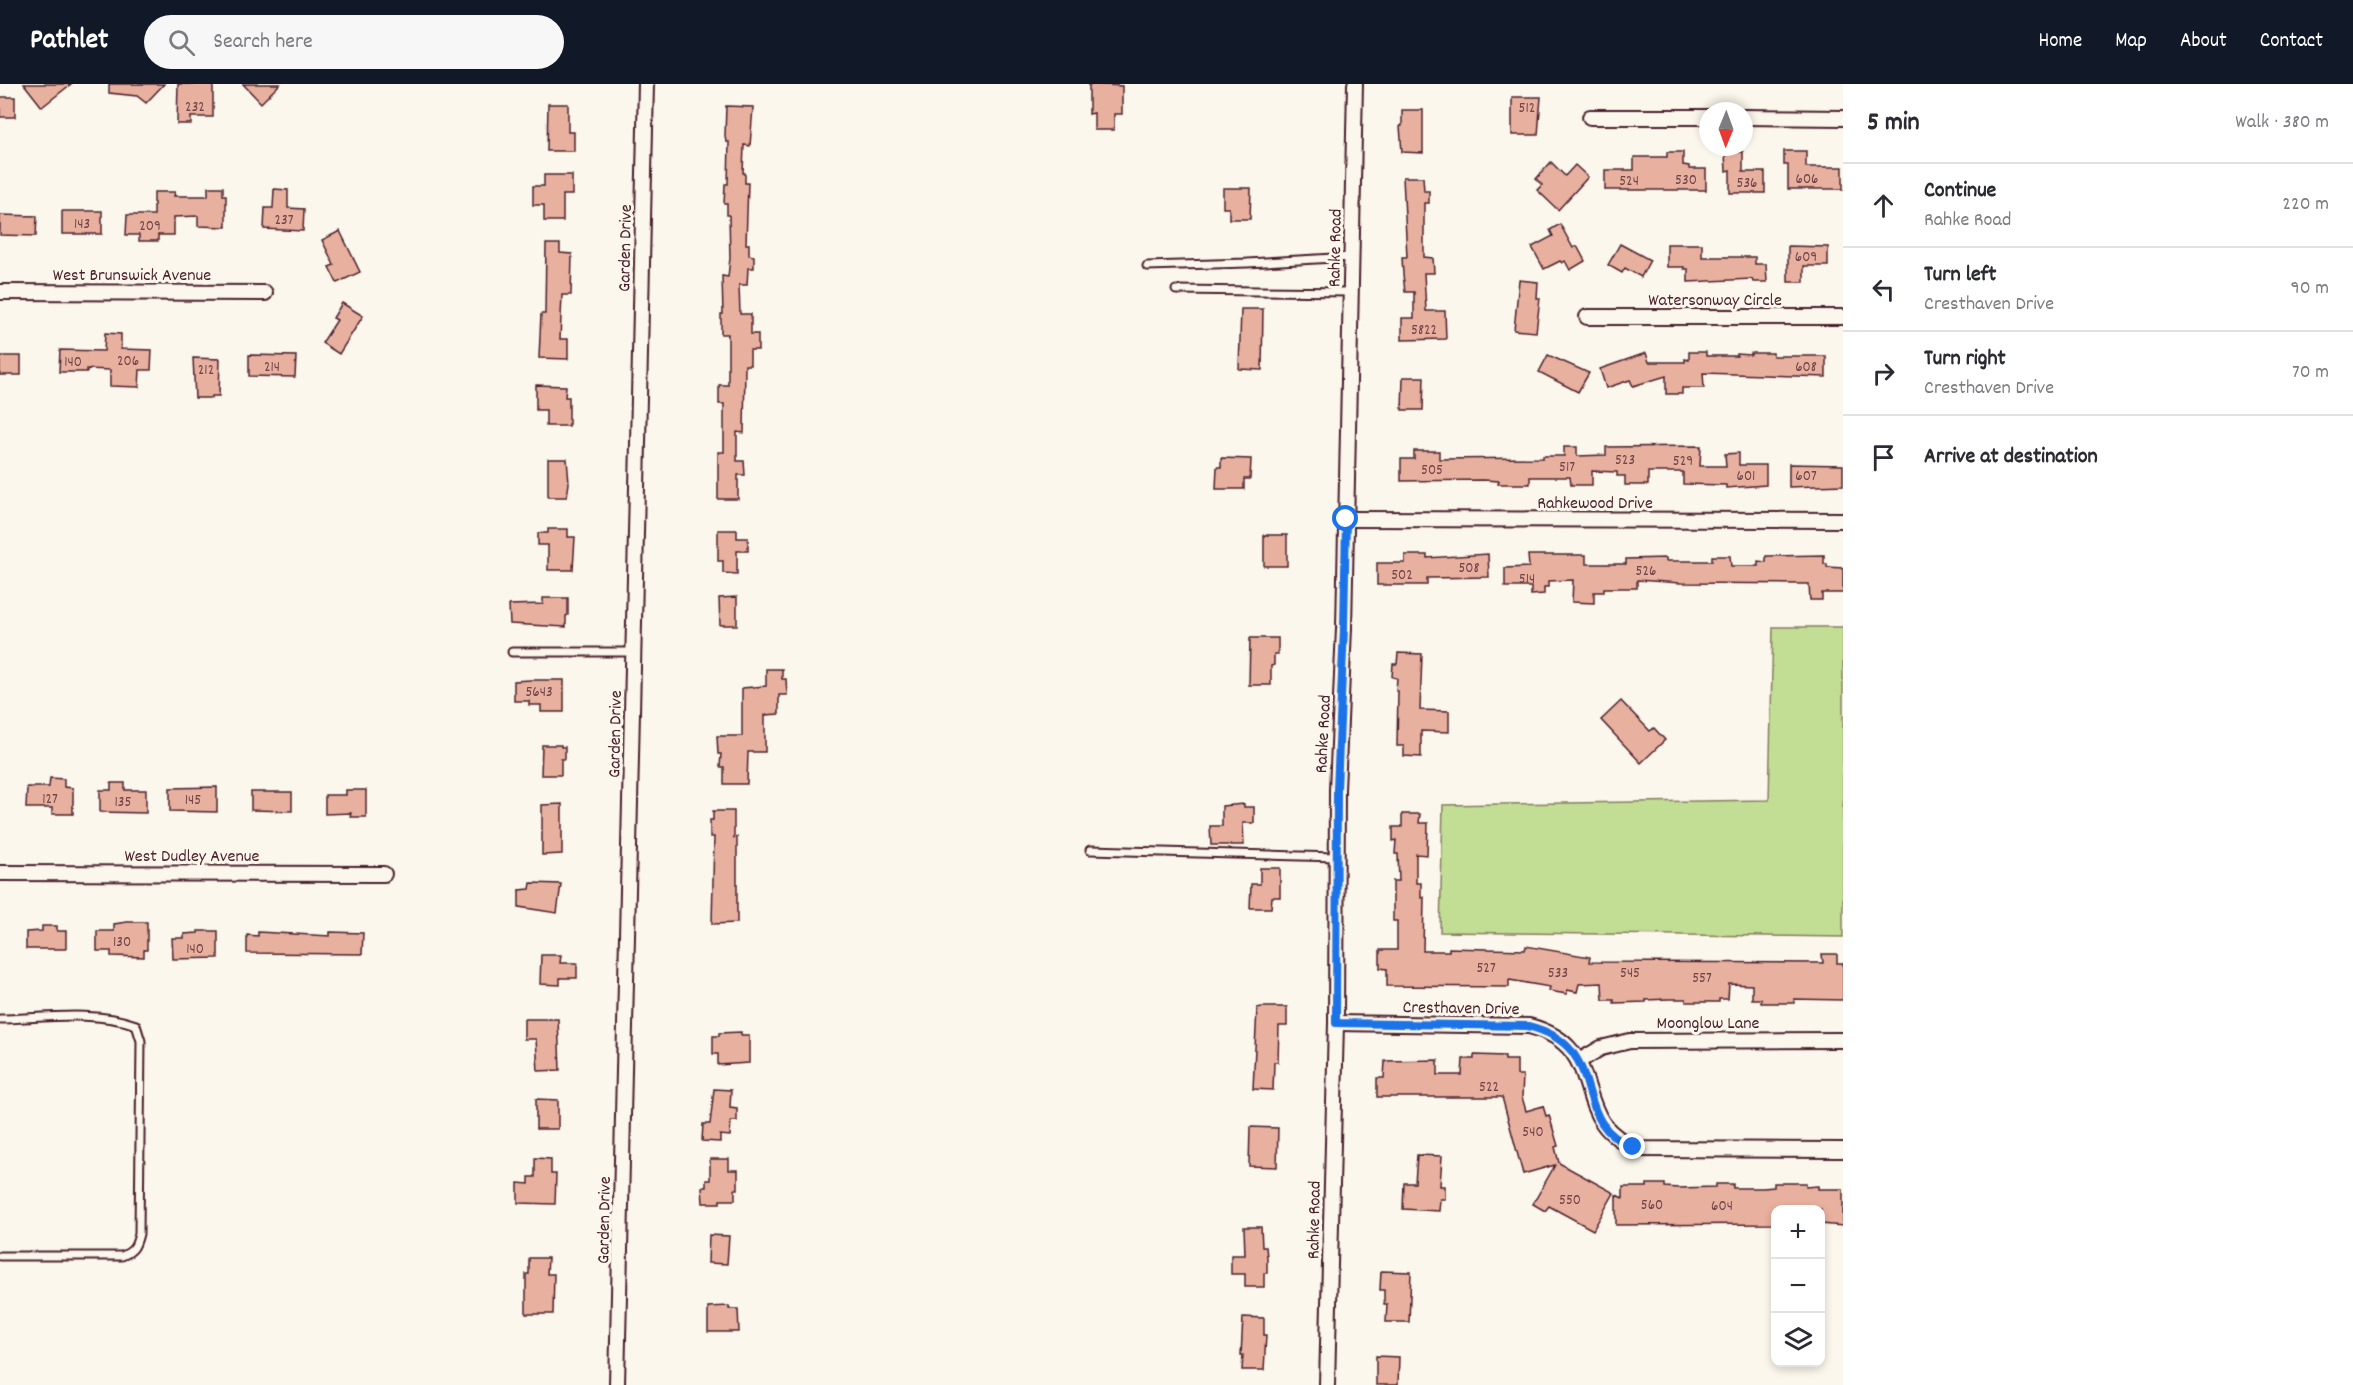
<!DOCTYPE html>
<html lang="en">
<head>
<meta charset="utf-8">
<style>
  :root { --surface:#fff; --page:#f7f7f7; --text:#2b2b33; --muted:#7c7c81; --line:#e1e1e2; --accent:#111827 }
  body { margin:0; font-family:Dekko,sans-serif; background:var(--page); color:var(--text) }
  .controls { position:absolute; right:18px; bottom:18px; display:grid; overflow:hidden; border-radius:12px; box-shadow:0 3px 9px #0003 }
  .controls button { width:54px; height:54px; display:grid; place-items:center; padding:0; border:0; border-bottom:2px solid var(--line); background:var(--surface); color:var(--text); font:30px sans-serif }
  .compass { position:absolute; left:1699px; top:18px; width:54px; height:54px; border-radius:50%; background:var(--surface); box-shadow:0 3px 9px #0003; rotate:181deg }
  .stop { position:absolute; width:18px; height:18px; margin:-14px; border:4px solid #1a73e8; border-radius:50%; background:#fff }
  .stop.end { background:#1a73e8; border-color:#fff; box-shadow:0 2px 6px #0008 }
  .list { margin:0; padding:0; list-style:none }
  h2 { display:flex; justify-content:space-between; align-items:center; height:78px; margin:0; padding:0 24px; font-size:26px }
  h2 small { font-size:20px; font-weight:400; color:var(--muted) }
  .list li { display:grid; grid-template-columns:39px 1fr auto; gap:18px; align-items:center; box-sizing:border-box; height:84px; padding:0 24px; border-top:2px solid var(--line) }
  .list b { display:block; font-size:22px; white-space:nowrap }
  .list p { margin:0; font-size:20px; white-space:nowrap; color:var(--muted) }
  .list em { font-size:20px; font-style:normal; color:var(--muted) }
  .icon { flex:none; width:33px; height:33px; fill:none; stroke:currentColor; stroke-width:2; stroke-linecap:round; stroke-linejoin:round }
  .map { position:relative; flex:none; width:1843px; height:1301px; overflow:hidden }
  header { display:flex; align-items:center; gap:36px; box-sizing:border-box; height:84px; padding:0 30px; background:var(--accent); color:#fff }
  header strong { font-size:28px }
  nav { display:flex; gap:33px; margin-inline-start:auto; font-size:21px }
  .search { width:420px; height:54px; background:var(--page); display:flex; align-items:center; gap:15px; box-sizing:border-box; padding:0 21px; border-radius:33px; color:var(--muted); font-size:22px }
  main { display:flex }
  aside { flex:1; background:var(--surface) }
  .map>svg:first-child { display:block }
  .green { fill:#c2dd94; stroke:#867e60; stroke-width:1.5 }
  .building { fill:#e8b09f; stroke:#4a1f2b; stroke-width:1.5 }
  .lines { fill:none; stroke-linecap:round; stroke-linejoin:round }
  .lane-casing { stroke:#4a1f2b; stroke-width:11 }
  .street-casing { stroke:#4a1f2b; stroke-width:18 }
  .lane { stroke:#fbf7ec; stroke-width:7 }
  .street { stroke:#fbf7ec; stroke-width:14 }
  .route { stroke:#1a73e8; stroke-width:8 }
  .labels { text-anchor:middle; stroke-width:6; stroke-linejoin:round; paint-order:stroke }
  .number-label { font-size:15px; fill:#724348 }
  .street-label { font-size:18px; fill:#4a1f2b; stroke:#fbf7ec }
</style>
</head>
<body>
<header>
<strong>Pathlet</strong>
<div class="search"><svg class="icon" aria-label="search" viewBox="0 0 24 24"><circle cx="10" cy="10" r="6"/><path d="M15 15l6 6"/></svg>Search here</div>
<nav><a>Home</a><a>Map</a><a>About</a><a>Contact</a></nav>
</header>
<main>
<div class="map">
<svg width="1843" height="1301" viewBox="0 0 1843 1301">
  <rect width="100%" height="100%" fill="#fbf7ec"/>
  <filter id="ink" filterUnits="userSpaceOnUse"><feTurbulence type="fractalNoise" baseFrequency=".0167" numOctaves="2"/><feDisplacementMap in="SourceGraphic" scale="12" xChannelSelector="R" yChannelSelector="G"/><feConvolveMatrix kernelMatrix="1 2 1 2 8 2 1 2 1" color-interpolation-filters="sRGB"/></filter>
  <g filter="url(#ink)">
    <!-- green -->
    <polygon class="green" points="1773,543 1843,543 1843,853 1440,848 1443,721 1769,716"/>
    <!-- building -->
    <g class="building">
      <polygon points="24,0 71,0 42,23"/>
      <polygon points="109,0 164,0 146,19 137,12 109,9"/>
      <polygon points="178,0 213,0 213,33 191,33 191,40 177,40"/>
      <polygon points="243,0 280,0 261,19"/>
      <polygon points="1089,0 1122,2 1122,30 1114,30 1114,46 1094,46 1094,29 1089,30"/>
      <rect x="0" y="13" width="15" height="20"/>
      <polygon points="1512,13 1541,13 1538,51 1512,51"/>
      <polygon points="548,20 568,20 568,48 574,48 574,67 547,67"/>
      <polygon points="726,22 753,23 750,62 744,61 743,89 745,89 745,99 748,99 746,160 749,160 749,171 754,172 754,184 748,184 747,201 739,201 740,230 751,230 751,250 758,250 758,266 750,266 750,281 745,281 744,349 737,348 737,377 744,377 745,391 738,391 738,415 718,415 718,368 724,368 724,320 719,320 719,301 728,301 728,250 721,250 721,230 723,230 722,192 728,193 730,174 729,131 727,131 727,120 724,120 725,100 728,100 729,58 726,58 725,52"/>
      <polygon points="1402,26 1423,26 1423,69 1402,68 1400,42 1402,42"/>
      <polygon points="1784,67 1806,67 1806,83 1843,83 1843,105 1788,105 1788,81 1784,81"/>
      <polygon points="1667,68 1683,68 1683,81 1689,82 1689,85 1706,85 1706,106 1605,106 1605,86 1634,86 1634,73 1667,73"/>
      <polygon points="1725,68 1743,68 1743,88 1765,88 1765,109 1730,109 1730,86 1726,87"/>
      <polygon points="1551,78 1565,92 1575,81 1588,93 1558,126 1537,106 1542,101 1536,95"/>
      <polygon points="544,91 572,91 572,111 563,111 563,137 544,137 544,121 533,121 533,102 544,102"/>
      <polygon points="1403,93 1423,93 1424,107 1429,107 1429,119 1424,119 1424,173 1433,174 1434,189 1424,189 1426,227 1445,227 1446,255 1402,256 1402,234 1414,234 1414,208 1405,208 1403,190 1402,173 1407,173"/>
      <polygon points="208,103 223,103 223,111 226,111 226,143 198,142 198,132 174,133 174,151 158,151 158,157 139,157 139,151 126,151 127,131 154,131 154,108 175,108 174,112 208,112"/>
      <polygon points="1223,104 1251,104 1250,135 1229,135 1229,124 1223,124"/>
      <polygon points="274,105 288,106 288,124 304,125 303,147 264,145 265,124 273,124"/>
      <rect x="62" y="127" width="40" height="23"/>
      <polygon points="0,131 37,132 36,152 0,151"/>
      <polygon points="1560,140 1573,164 1577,162 1585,177 1570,186 1565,177 1562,179 1560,177 1544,185 1532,163 1553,152 1550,146"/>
      <polygon points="340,147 360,188 337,199 329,183 334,181 322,156"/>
      <polygon points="546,160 560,160 560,169 572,170 571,211 562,211 560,255 568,255 568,275 539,274 541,230 545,230"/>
      <polygon points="1620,160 1650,176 1641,193 1625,184 1622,189 1608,181"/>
      <polygon points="1667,160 1702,160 1702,173 1755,173 1755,180 1766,180 1767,198 1753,198 1752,195 1688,198 1688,185 1684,185 1684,183 1667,183"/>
      <polygon points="1788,162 1828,163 1828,182 1804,182 1804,198 1788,198"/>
      <polygon points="1519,196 1538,198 1537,214 1540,214 1536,248 1514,246"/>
      <polygon points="342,219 363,232 339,270 322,259 337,236 333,234"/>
      <polygon points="1241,225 1263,225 1262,286 1239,285"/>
      <polygon points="105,249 121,250 121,265 152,266 151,286 140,286 139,303 110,302 110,286 87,285 87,288 59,288 60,266 104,267"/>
      <polygon points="1689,268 1706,268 1706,272 1737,272 1737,270 1751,271 1751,269 1773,269 1773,272 1826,272 1826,293 1703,289 1704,304 1682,304 1682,310 1666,310 1666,292 1633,302 1630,296 1606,304 1600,285 1646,269 1649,278 1685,278 1685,275 1689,276"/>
      <polygon points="249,271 296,272 295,293 249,292"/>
      <polygon points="1548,271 1589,289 1578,308 1539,288"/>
      <rect x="0" y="272" width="21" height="19"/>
      <polygon points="193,274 220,275 219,312 212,312 212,314 195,314"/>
      <polygon points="1403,293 1424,293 1423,326 1402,326"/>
      <polygon points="536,301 566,302 565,313 569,313 569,342 546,342 546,326 536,326"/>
      <polygon points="1701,362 1700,382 1726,382 1725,370 1739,369 1739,381 1766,381 1766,401 1726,404 1726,401 1683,400 1683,388 1648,388 1648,401 1625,401 1625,392 1617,392 1617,388 1592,387 1592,401 1571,401 1570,393 1530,393 1530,400 1498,400 1499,397 1483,396 1401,397 1401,375 1414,375 1414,367 1439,367 1439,375 1543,374 1543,372 1564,372 1564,363 1577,363 1577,372 1606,371 1606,363"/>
      <polygon points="1221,374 1251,375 1250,395 1244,395 1244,405 1216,405 1217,383 1221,383"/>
      <polygon points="548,375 567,375 569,399 567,413 548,413"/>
      <polygon points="1789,380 1843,381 1843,401 1789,403"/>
      <polygon points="548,445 568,445 568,453 575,453 573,486 548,486 548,461 538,461 538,449 548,449"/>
      <polygon points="718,446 737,446 737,454 748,454 748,467 737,467 737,490 723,489 723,477 718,477"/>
      <rect x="1264" y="451" width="23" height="31"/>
      <polygon points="1488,470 1489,493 1427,494 1427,501 1377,501 1377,479 1405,479 1405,471 1427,471 1427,474"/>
      <polygon points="1528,471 1586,471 1586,480 1626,480 1626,475 1666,474 1666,477 1712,477 1712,472 1730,472 1731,482 1758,482 1758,477 1766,478 1766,472 1824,471 1824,480 1827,480 1827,483 1843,484 1843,509 1822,509 1822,516 1810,516 1809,500 1681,499 1637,496 1637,504 1604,504 1604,508 1594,508 1594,519 1572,518 1573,496 1548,497 1548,503 1544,503 1544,510 1531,511 1531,503 1505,503 1505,484 1529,483"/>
      <polygon points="737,513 737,541 720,541 719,514"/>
      <polygon points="543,514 568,514 568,531 566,532 566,543 510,540 509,521 543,520"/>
      <polygon points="1250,554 1278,554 1278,570 1274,570 1274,581 1271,582 1271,601 1249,601"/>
      <polygon points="1398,569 1422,570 1420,626 1449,627 1449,648 1421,647 1421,673 1404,672 1404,662 1397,662 1398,607 1396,607 1397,594 1392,593 1393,580 1397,580"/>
      <polygon points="766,585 782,585 782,595 786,595 787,611 779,611 779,630 765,631 765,668 748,668 747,700 724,700 724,683 720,683 721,670 718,670 717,652 742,652 742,604 766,602"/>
      <polygon points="530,596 564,596 564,628 541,628 541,621 529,621 529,617 514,617 514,597"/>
      <polygon points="1621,617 1650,647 1654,644 1665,656 1641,679 1601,636"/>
      <polygon points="542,661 561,661 561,663 565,663 565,675 561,675 561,691 541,691"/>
      <polygon points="50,694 64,695 64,703 73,704 73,730 52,730 52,724 26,724 27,703 49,703"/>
      <polygon points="111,699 125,699 125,706 146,706 146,729 100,728 100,706 111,706"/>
      <polygon points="217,703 217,728 170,727 170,704"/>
      <polygon points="346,706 366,706 366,733 350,733 351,729 325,730 325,711 346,711"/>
      <polygon points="251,708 292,708 292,727 251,726"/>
      <polygon points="562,720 562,770 542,771 542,721"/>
      <polygon points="1244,720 1244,723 1254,723 1254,739 1243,739 1244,761 1211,761 1210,742 1222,742 1222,722"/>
      <polygon points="713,727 734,727 734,754 737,753 737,839 712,840 714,753 710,753 710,736 713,736"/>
      <polygon points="1402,730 1420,730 1419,739 1428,739 1427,771 1416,770 1416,799 1421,799 1421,814 1424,813 1423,867 1449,867 1449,864 1525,866 1526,862 1590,873 1589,878 1823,879 1822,870 1837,870 1837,879 1843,879 1843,916 1794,915 1794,919 1761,919 1761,915 1752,915 1752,901 1729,900 1728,915 1719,915 1719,918 1686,918 1686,915 1668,915 1646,916 1646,918 1614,919 1614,916 1603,916 1602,899 1579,900 1577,908 1567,906 1567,910 1549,907 1550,903 1509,896 1509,903 1387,902 1387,885 1380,884 1380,866 1397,866 1397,837 1393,837 1393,797 1399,797 1398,770 1395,770 1396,756 1393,757 1393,743 1402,743"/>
      <polygon points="1260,784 1280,784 1280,813 1272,813 1271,824 1250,824 1251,800 1260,800"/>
      <polygon points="531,799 561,800 557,829 519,823 519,806 530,805"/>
      <polygon points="127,838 147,838 147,866 144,866 144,873 111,872 111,867 97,867 97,847 114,847 114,840"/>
      <polygon points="42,842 57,842 57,847 66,847 66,865 26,865 26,848 42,847"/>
      <polygon points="198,847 218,847 218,874 173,875 172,854 184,854 184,850 198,849"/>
      <polygon points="258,848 330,852 330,848 363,849 362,870 247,869 247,851 258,852"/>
      <polygon points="541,871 561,871 560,879 577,879 577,894 560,894 560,901 540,900"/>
      <polygon points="1262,923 1287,923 1287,942 1279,942 1278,978 1274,978 1273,1006 1253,1005 1257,924"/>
      <polygon points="524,935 558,935 560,986 538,987 536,955 524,955"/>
      <polygon points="741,948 741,951 749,951 749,979 718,981 718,970 713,970 713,952 719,952 719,949"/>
      <polygon points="1474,971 1505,972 1505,976 1517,976 1517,991 1523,991 1522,1013 1526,1027 1543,1022 1546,1032 1549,1031 1558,1062 1555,1063 1559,1079 1614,1109 1593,1146 1549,1122 1545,1127 1533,1120 1555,1081 1523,1090 1502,1013 1377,1013 1377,994 1384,994 1385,977 1438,976 1438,991 1462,991 1463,975 1474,975"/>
      <polygon points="714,1005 731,1006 730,1023 737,1024 737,1037 731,1037 730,1052 720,1051 720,1058 702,1057 703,1040 710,1040"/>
      <polygon points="536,1015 558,1016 558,1045 536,1045"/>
      <polygon points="1250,1043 1278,1044 1277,1083 1249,1082"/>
      <polygon points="1417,1071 1442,1072 1440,1102 1445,1102 1445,1115 1440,1115 1439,1127 1403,1125 1404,1099 1415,1099"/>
      <polygon points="535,1074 551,1075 551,1090 556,1090 555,1120 518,1119 518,1099 529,1100 529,1093 535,1093"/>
      <polygon points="710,1075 729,1075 729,1086 738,1086 738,1105 735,1105 735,1116 720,1116 720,1119 703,1119 702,1103 706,1103 706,1096 710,1096"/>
      <polygon points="1774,1099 1806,1099 1806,1103 1818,1102 1818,1105 1843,1105 1843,1142 1821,1140 1821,1125 1776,1125 1776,1140 1616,1141 1616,1111 1623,1114 1623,1103 1647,1103 1647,1100 1665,1100 1665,1103 1678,1104 1716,1103 1716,1100 1733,1100 1733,1104 1763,1104 1774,1103"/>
      <polygon points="1244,1143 1261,1143 1262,1163 1266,1163 1267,1173 1267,1189 1264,1189 1264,1203 1245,1203 1245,1190 1231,1190 1231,1171 1245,1171"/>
      <polygon points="709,1151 729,1152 727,1180 708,1179"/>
      <polygon points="529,1174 548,1174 547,1190 554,1190 553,1230 526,1230 526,1190 529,1190"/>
      <polygon points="1381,1187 1411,1188 1409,1238 1386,1238 1387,1220 1384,1220 1384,1206 1380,1206"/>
      <polygon points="729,1222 729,1225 738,1225 739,1248 708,1248 708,1223"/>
      <polygon points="1243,1233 1264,1234 1264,1251 1266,1251 1264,1286 1242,1286 1243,1271 1241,1271"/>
      <polygon points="1376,1272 1399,1273 1398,1301 1376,1301"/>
    </g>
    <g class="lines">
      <!-- lane casing -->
      <g class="lane-casing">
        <g id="lane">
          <polyline points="1147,182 1247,179 1352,173"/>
          <polyline points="1176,206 1351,208"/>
          <polyline points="512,568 633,568"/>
          <polyline points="1090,766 1337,773"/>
          <path d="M0,935C42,934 97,926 136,941L141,957L139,1150C136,1162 134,1167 122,1172H0"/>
        </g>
      </g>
      <!-- street casing -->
      <g class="street-casing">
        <g id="street">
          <polyline points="1590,33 1708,33"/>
          <polyline points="1744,33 1843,34"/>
          <polyline points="0,208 265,209"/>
          <polyline points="1587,233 1843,233"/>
          <polyline points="1346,435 1843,436"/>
          <polyline points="0,789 384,790"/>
          <path d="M1336,939L1529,942C1614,964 1563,1039 1640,1065L1843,1066"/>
          <polyline points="1579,977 1601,964 1630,957 1843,956"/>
          <polyline points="617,1301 646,0"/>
          <polyline points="1327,1301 1336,939 1337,706 1344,544 1355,0"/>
        </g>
      </g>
      <!-- lane -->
      <use href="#lane" class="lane"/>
      <!-- street -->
      <use href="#street" class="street"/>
    </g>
  </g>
  <g class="lines" filter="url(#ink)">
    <!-- route -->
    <path class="route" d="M1346,435L1344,544L1337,706L1336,939L1528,942C1613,963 1566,1038 1633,1063"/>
  </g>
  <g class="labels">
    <!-- number labels -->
    <g class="number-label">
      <text x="195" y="27">232</text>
      <text x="1527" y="28">512</text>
      <text x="1807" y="99">606</text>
      <text x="1686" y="100">530</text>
      <text x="1629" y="101">524</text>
      <text x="1747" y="103">536</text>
      <text x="284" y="140">237</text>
      <text x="82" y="144">143</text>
      <text x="150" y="146">209</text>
      <text x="1806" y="177">609</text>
      <text x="1424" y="250">5822</text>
      <text x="128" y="281">206</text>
      <text x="73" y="282">140</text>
      <text x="272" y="287">214</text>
      <text x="1806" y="287">608</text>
      <text x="206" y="290">212</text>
      <text x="1625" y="380">523</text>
      <text x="1683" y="381">529</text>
      <text x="1567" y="387">517</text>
      <text x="1432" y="390">505</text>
      <text x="1746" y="396">601</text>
      <text x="1806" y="396">607</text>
      <text x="1469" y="488">508</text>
      <text x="1646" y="491">526</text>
      <text x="1402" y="495">502</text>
      <text x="1527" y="499">514</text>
      <text x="539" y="612">5643</text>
      <text x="50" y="719">127</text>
      <text x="193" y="720">145</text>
      <text x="123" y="722">135</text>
      <text x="122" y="862">130</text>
      <text x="195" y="869">140</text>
      <text x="1486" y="888">527</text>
      <text x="1558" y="893">533</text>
      <text x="1630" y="893">545</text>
      <text x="1702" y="898">557</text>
      <text x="1489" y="1007">522</text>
      <text x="1533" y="1052">540</text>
      <text x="1570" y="1120">550</text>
      <text x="1652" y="1125">560</text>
      <text x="1722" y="1126">604</text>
    </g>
    <!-- street labels -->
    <g class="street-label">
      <text transform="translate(624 164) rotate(-89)" y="6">Garden Drive</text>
      <text transform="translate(1334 164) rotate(-89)" y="6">Rahke Road</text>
      <text x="132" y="196">West Brunswick Avenue</text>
      <text x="1715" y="221">Watersonway Circle</text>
      <text x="1595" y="424">Rahkewood Drive</text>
      <text transform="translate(614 650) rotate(-89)" y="6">Garden Drive</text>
      <text transform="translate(1322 650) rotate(-87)" y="6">Rahke Road</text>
      <text x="192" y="777">West Dudley Avenue</text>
      <text transform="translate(1461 923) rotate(1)" y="6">Cresthaven Drive</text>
      <text x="1708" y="944">Moonglow Lane</text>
      <text transform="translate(603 1136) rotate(-89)" y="6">Garden Drive</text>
      <text transform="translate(1313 1136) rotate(-89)" y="6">Rahke Road</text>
    </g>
  </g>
</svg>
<div class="controls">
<button>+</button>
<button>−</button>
<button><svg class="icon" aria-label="layers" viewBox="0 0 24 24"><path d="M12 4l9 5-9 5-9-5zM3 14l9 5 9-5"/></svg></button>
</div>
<svg class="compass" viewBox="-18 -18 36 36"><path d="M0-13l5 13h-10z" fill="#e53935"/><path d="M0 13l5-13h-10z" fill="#7c7c81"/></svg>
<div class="stop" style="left:1346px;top:435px"></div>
<div class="stop end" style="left:1633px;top:1063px"></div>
</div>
<aside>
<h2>5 min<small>Walk · 380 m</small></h2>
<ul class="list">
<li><svg class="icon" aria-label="ahead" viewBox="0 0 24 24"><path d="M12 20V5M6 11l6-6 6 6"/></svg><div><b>Continue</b><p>Rahke Road</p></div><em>220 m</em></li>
<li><svg class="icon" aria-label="left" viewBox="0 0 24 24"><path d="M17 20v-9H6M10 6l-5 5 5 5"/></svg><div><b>Turn left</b><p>Cresthaven Drive</p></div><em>90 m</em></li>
<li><svg class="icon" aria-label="right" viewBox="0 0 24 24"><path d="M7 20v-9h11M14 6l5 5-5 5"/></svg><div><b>Turn right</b><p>Cresthaven Drive</p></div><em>70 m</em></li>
<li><svg class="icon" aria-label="arrive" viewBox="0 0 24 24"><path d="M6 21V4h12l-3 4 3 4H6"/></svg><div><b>Arrive at destination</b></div></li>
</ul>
</aside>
</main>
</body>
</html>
